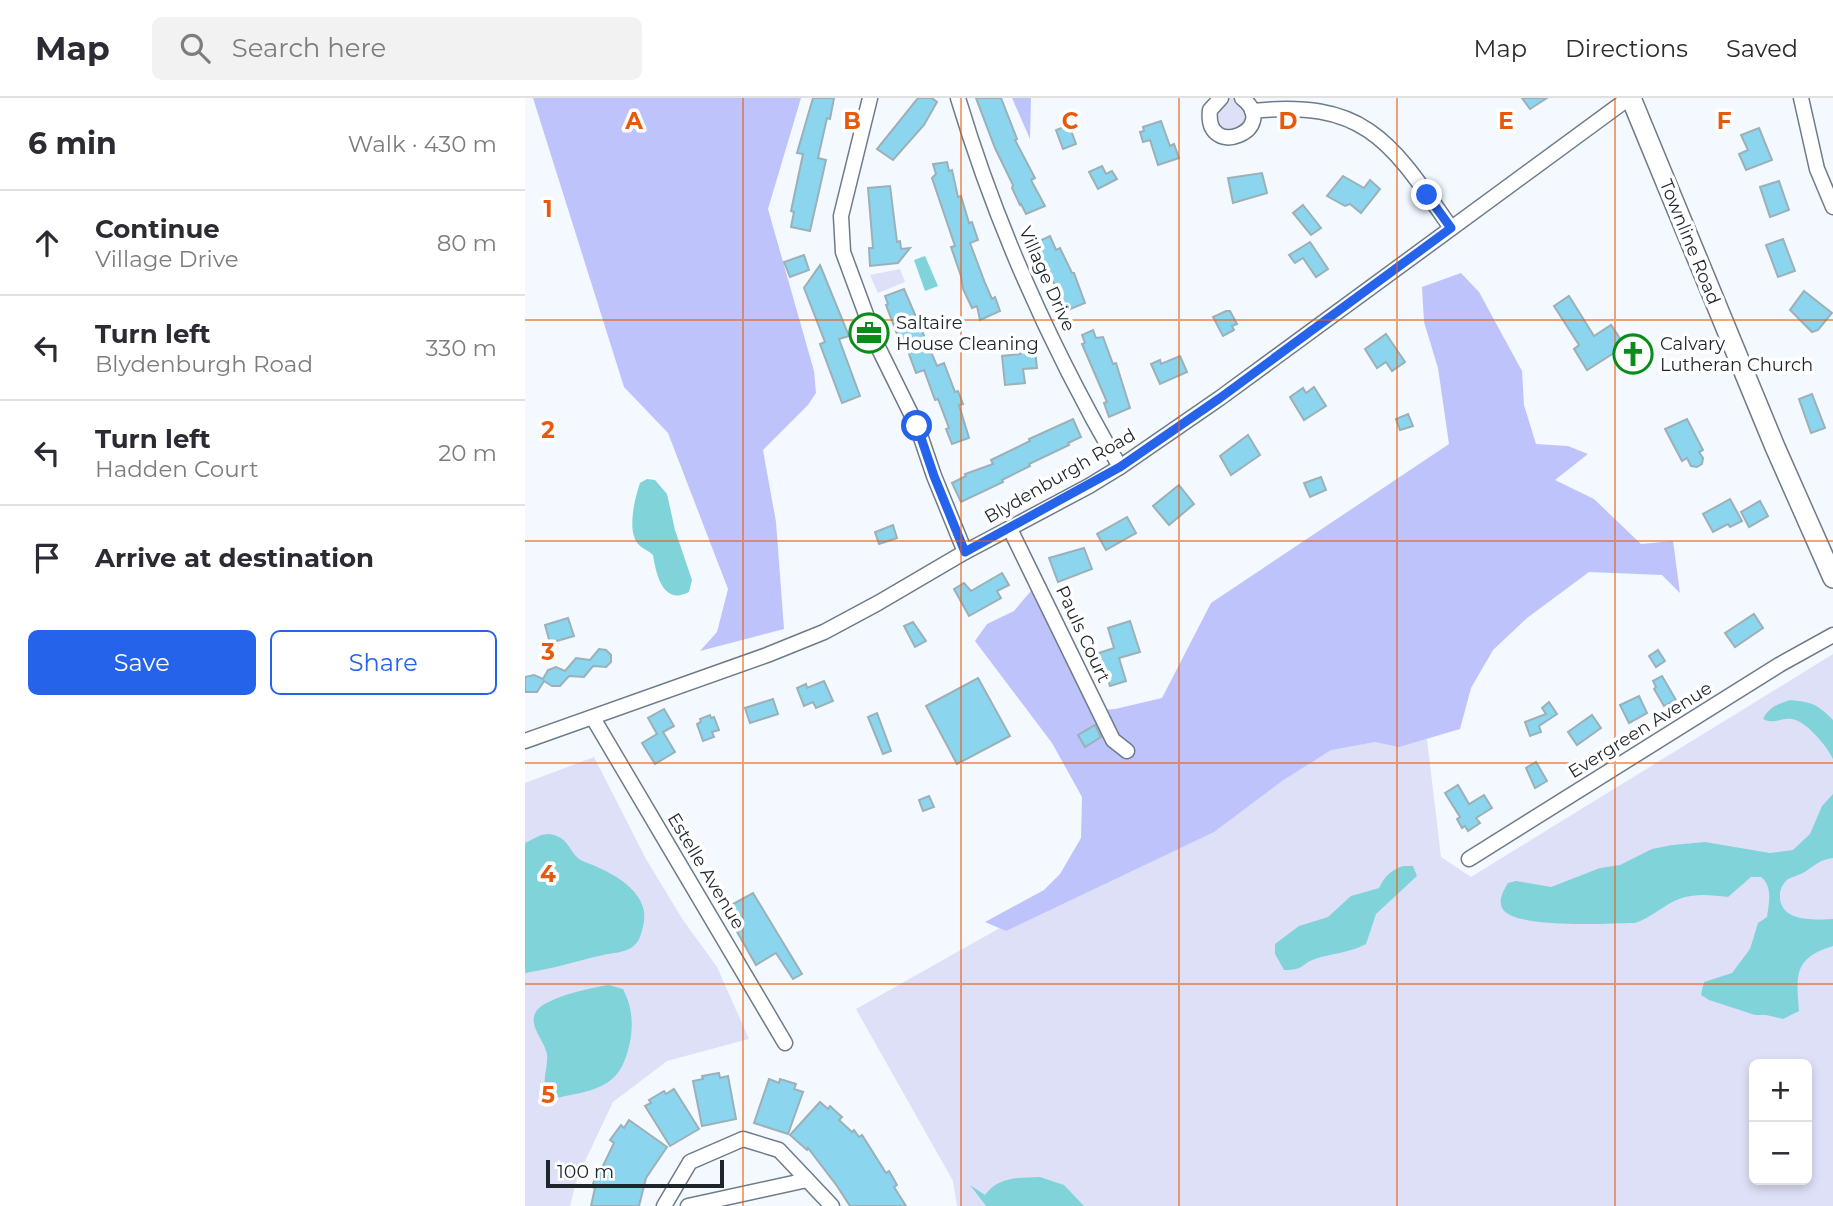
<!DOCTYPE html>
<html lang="en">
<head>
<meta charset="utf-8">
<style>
  :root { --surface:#fff; --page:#f2f2f3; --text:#2b2b33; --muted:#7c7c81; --line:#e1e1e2; --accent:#2563eb }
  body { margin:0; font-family:Montserrat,sans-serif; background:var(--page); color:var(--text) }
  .controls { position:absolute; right:21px; bottom:21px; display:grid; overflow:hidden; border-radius:10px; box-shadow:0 4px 10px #0003 }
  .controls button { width:63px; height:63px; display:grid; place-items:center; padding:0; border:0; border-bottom:2px solid var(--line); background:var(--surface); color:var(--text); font:35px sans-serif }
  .scale { position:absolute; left:21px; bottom:18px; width:178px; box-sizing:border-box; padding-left:7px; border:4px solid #1f262b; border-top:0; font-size:19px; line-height:24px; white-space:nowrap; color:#1f262b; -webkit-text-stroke:5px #fff; paint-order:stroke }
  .stop { position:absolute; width:21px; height:21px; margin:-16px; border:5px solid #2563eb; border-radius:50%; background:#fff }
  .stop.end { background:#2563eb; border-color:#fff; box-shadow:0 2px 7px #0008 }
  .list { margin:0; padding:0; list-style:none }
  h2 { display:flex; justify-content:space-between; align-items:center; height:91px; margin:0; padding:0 28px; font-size:30px }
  h2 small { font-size:23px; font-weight:400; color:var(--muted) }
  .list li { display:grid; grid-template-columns:46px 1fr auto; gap:21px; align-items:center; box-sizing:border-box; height:105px; padding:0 28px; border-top:2px solid var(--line) }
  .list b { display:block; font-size:26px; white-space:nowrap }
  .list p { margin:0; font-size:23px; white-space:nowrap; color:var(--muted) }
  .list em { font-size:23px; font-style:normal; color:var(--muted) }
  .actions { display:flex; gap:14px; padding:21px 28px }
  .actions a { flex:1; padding:16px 0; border:2px solid var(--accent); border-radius:10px; text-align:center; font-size:24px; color:var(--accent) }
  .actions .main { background:var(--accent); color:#fff }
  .icon { flex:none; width:38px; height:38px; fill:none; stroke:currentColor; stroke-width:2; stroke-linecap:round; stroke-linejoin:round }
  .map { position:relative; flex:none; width:1308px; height:1108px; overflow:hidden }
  header { display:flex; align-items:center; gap:42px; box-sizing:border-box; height:98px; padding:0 35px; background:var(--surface); border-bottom:2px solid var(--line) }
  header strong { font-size:33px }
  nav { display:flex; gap:38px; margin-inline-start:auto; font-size:24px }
  .search { width:490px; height:63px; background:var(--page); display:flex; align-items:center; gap:18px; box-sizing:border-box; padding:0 24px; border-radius:10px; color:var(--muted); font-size:26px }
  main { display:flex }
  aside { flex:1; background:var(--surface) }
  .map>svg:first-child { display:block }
  .green { fill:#dee0f7; fill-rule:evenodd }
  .forest { fill:#bfc3fc }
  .water { fill:#81d3da }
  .building { fill:#8cd5ee; stroke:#9cb0b8; stroke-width:2 }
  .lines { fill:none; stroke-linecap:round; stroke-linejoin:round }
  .street-casing { stroke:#6d7c88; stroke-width:17 }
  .secondary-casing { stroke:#6d7c88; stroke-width:22 }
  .street { stroke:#fff; stroke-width:14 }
  .secondary { stroke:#fff; stroke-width:19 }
  .route { stroke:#2563eb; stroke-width:9 }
  .grid { fill:none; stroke:#e8590c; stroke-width:2; stroke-opacity:0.55 }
  .labels { text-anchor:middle; stroke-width:7; stroke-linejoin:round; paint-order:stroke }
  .street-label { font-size:18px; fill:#1f262b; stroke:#fff }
  .poi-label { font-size:18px; fill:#1f262b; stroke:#fff; text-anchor:start }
  .grid-label { font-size:23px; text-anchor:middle; font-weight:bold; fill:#e8590c; stroke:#fff; stroke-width:7; stroke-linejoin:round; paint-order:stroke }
</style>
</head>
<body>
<header>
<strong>Map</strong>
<div class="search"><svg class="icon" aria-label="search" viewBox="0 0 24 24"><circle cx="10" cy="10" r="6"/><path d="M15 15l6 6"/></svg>Search here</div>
<nav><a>Map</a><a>Directions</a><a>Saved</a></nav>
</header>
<main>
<aside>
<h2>6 min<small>Walk · 430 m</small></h2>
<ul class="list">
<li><svg class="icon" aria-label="ahead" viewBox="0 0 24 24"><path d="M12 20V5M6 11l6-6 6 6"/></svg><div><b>Continue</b><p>Village Drive</p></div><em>80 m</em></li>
<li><svg class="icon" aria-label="left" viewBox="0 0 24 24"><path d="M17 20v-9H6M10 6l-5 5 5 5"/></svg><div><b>Turn left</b><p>Blydenburgh Road</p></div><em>330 m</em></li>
<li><svg class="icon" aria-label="left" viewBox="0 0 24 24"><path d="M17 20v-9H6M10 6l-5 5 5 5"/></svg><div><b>Turn left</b><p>Hadden Court</p></div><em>20 m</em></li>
<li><svg class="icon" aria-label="arrive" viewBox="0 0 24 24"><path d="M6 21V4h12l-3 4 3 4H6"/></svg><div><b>Arrive at destination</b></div></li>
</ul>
<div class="actions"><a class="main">Save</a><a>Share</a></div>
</aside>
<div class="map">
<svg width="1308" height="1108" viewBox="0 0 1308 1108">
  <rect width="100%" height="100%" fill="#f3f9ff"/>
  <!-- green -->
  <g class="green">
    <polygon points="705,0 711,1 724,12 721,30 698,35 688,14 699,2"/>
    <polygon points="375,171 380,184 353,195 345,177"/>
    <path d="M1308,556V1108H432L428,1083L331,911L867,609L902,641L916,759L946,779ZM1229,966H1282V1082H1229Z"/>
    <polygon points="69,659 121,761 158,822 192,869 224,941 142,963 88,1004 52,1080 45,1108 0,1108 0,685"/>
  </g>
  <!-- forest -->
  <g class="forest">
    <polygon points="8,0 276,0 243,111 289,273 291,295 283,307 238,352 251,424 259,531 175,553 192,534 203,491 143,335 99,289"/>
    <polygon points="487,0 506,0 505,41"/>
    <polygon points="936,175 954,194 997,273 999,307 1011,346 1043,348 1063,356 1030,382 1069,401 1116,446 1148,443 1155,495 1137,477 1064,474 1002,520 968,552 946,590 935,631 874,649 850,644 806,652 757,683 689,734 481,833 460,824 519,792 535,776 556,740 557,699 527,645 450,543 462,526 489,513 510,488 567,613 590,611 637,600 686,505 924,346 913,270 899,224 897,189"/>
  </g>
  <!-- water -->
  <g class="water">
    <polygon points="400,158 413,188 400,193 389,162"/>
    <path d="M122,381L130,382L142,396L150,432L167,482L164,494C138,508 131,476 128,457C124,453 118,451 114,447C101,434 110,400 115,385Z"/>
    <path d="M1265,602C1286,604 1293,606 1308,622V661C1302,648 1281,623 1267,621C1256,619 1249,627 1238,621C1244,609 1253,606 1265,602Z"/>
    <path d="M1308,696V760C1296,761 1289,768 1278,775C1274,777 1267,779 1263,781C1259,784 1255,791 1255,796C1253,824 1289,822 1308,821V848C1269,860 1271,876 1274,913L1258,921L1241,917H1230L1184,902L1176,897L1179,884L1207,875L1225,851L1233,825L1242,819C1244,804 1248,789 1236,779H1226L1203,799C1186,797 1170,795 1154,801C1138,807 1128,819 1110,825C1086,825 988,832 977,810C973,801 979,792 983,785L991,783L1026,789L1075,770L1095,767L1127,751L1147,747L1180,744L1245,755L1268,752L1285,736L1297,708Z"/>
    <path d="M24,736C47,739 43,758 60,764C87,774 128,795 118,829C115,839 114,846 104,851C96,855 87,855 78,857C52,863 27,871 0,875V745L16,737Z"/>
    <path d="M878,768H888L892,778L851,816L841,846C825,855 807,855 790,861C775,866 781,872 759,872L750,856V846L774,828L803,819L826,798L854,790C860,778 866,772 878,768Z"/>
    <path d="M84,887L98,891C106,906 108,921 106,938C98,988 77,991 31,1000C11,990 24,973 22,956C20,943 0,925 13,911C27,898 65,890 84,887Z"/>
    <path d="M515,1079L539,1087L559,1108H461L445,1087L460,1097C474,1078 494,1080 515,1079Z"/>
  </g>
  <!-- building -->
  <g class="building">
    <polygon points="288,0 309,0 305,21 302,20 293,60 301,62 285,133 266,129 269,114 266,113 278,56 272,55"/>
    <polygon points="393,0 407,0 412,4 399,27 368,62 352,51"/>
    <polygon points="451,0 476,0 492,41 490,42 510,80 506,82 520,108 501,116 496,106 495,107 487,90 488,87 470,50"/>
    <polygon points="997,0 1022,0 1005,11"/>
    <polygon points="636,23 645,48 649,46 654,60 633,67 625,42 618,44 615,34 619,33 618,29"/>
    <polygon points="544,27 551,46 538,51 531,32"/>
    <polygon points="1234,30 1247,62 1221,72 1214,56 1223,52 1216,37"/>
    <polygon points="422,64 424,73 427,72 433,99 436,98 444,125 447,124 453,142 445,145 460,185 467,201 470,199 475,213 455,222 452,208 447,210 438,191 436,178 426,149 430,148 407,80 411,76 408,66"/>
    <polygon points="577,68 581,76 587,73 592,81 573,91 564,74"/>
    <polygon points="737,75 742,95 708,105 703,80"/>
    <polygon points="818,78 839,90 845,82 855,91 836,115 825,106 820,108 802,98"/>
    <polygon points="1254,83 1264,112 1245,119 1235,89"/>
    <polygon points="365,88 372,144 375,143 376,151 385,150 373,165 345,168 344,150 348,150 343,90"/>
    <polygon points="778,107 796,130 786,137 768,115"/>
    <polygon points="525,138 531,152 535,150 547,175 549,175 560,205 543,212 508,146"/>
    <polygon points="1258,141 1270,173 1253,179 1241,147"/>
    <polygon points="785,144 803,171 791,179 778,160 770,165 764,157"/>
    <polygon points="279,157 284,172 265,179 259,164"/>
    <polygon points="295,167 324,238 314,241 335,298 317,305 295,246 300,244 279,190"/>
    <polygon points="379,191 412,268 419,265 430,294 433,293 438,306 434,307 444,340 427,346 421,331 424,330 413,301 410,302 399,272 391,275 381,248 377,249 361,207 363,206 360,198"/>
    <polygon points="1279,193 1307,215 1293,232 1287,234 1265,212"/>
    <polygon points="1044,198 1069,238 1086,227 1100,248 1062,272 1049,251 1054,247 1029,208"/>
    <polygon points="701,213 705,213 712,226 707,228 709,232 698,238 688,219"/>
    <polygon points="568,232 571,240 578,239 588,266 591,265 605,310 584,319 579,305 582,304 557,246 560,245 557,237"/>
    <polygon points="861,236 880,264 867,273 861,264 852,270 840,251"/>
    <polygon points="510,251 512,270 498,271 500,285 480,287 477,258 495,256 495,252"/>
    <polygon points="655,258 662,274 635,286 626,266 635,262 636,266"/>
    <polygon points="789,289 801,308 779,322 765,299 778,290 781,295"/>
    <polygon points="1287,296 1300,330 1286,335 1274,301"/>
    <polygon points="883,316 888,328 875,332 871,321"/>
    <polygon points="548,321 556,339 543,345 544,347 504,366 505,368 477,382 478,384 436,404 427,385 441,378 440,376 468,366 466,362 505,343 504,341"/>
    <polygon points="1162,321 1178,352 1174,354 1178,360 1177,366 1172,369 1166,368 1162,360 1157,363 1140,331"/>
    <polygon points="723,337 735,357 706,377 695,358"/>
    <polygon points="796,379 801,392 785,399 779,385"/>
    <polygon points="654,387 669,406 644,427 628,408"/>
    <polygon points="1205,401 1217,423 1205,429 1203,426 1188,434 1178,416"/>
    <polygon points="1235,403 1243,418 1224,429 1216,414"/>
    <polygon points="602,419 611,435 581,452 572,436"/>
    <polygon points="368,427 372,440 354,446 350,434"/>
    <polygon points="559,450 567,471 533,484 524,460"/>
    <polygon points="477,475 484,487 472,493 476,500 444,518 429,491 439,485 446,493"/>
    <polygon points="1229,516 1238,530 1210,549 1200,535"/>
    <polygon points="43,520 49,538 25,545 20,527"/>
    <polygon points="605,523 615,554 594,560 601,583 585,588 574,555 589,550 583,530"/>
    <polygon points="388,524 401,543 390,549 379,528"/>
    <polygon points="74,551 81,552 86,557 86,564 81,569 68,568 59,579 44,578 35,588 27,588 19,583 12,594 0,594 0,579 9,577 18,581 23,572 31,569 40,573 51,560 65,562"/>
    <polygon points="1133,552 1140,563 1131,569 1124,558"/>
    <polygon points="1137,578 1151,602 1139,608 1129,591 1131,589 1128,583"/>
    <polygon points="453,580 485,638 432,666 401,608"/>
    <polygon points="299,583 308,603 291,610 288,604 279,608 272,590 281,586 282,590"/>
    <polygon points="1114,598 1122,615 1104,625 1095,607"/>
    <polygon points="248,601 253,616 225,625 220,610"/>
    <polygon points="1024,604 1032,616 1014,628 1016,634 1005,638 1000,624 1021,616 1017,610"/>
    <polygon points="139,611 149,628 138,634 150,654 130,666 117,645 132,636 123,620"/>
    <polygon points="352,615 366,653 358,656 343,619"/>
    <polygon points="185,617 186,620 189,619 194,632 187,634 189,639 178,643 172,626 176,624 175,621"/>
    <polygon points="1067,617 1076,630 1052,647 1043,634"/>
    <polygon points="570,627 576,639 560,649 553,637"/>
    <polygon points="1011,664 1022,683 1010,690 1001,670"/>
    <polygon points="933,687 944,706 959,697 967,710 951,720 955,725 943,733 940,728 937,730 932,721 935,719 920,695"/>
    <polygon points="404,698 409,709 398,713 394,702"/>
    <polygon points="228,795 277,876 268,881 251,855 231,867 199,811"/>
    <polygon points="194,975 195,980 203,978 211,1021 177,1028 168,983 178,981 177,978"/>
    <polygon points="244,981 254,985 255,981 271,986 269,991 278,994 263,1036 229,1025"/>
    <polygon points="149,991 174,1031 145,1048 120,1008 126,1005 124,1002 139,993 141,996"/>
    <polygon points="295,1004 303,1011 305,1008 317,1019 314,1022 327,1034 329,1032 334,1039 337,1037 361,1075 364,1073 372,1087 369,1089 381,1108 325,1108 312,1088 283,1050 282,1052 265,1037"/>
    <polygon points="104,1022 142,1049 121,1080 114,1108 66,1108 70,1090 67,1089 73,1071 76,1072 89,1045 85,1042 96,1027 99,1030"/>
  </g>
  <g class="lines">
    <!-- street casing -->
    <g class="street-casing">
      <g id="street">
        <polyline points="345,0 316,118 318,154 353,249 392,328 409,378 440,454"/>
        <path d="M433,0C472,130 527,252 595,369"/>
        <path d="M696,0L685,12C679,64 757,31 717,0"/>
        <polyline points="1276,0 1292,71 1308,109"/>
        <path d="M727,13C841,1 866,44 926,130"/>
        <polyline points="485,431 588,642 602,653"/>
        <polyline points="68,620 260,945"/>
        <polyline points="0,643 242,557 299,534 353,505 440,454 564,388 595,369 695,300 1104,0"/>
        <polyline points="944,761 1254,567 1308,537"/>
        <polyline points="139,1108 165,1064 218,1041 254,1052 307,1108"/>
        <polyline points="163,1108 282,1082"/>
      </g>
    </g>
    <!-- secondary casing -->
    <g class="secondary-casing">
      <polyline id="secondary" points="1106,0 1250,349 1308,480"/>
    </g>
    <!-- street -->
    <use href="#street" class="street"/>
    <!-- secondary -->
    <use href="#secondary" class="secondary"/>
  </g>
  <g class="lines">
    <!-- route -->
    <polyline class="route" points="392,328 409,378 440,454 595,369 695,300 926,130 902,97"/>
  </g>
  <!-- grid -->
  <path class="grid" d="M218,0V1108M436,0V1108M654,0V1108M872,0V1108M1090,0V1108M0,222H1308M0,443H1308M0,665H1308M0,886H1308"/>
  <!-- icons -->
  <defs>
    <g id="office-ring" transform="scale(2.0125)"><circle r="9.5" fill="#fff" stroke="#0a8c19" stroke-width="1.5"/><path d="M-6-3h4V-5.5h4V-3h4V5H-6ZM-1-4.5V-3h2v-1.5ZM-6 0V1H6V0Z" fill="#0a8c19"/></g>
    <g id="church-ring" transform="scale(2.0125)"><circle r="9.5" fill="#fff" stroke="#0a8c19" stroke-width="1.5"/><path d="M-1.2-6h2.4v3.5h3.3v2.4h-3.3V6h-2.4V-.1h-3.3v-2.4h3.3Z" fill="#0a8c19"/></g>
  </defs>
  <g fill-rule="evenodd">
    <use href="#office-ring" x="344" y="235"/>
    <use href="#church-ring" x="1108" y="256"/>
  </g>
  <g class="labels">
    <!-- street labels -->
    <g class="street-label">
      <text transform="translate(1165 144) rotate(68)" y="6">Townline Road</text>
      <text transform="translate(522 181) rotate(66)" y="6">Village Drive</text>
      <text transform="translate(535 378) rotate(-30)" y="6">Blydenburgh Road</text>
      <text transform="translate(558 536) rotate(65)" y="6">Pauls Court</text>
      <text transform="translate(1115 632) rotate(-32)" y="6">Evergreen Avenue</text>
      <text transform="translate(181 773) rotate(59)" y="6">Estelle Avenue</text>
    </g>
    <!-- poi labels -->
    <g class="poi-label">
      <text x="371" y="231">Saltaire<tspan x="371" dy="21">House Cleaning</tspan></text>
      <text x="1135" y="252">Calvary<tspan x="1135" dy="21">Lutheran Church</tspan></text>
    </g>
  </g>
  <g class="grid-label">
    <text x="109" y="31">A</text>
    <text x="327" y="31">B</text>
    <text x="545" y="31">C</text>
    <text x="763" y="31">D</text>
    <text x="981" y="31">E</text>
    <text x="1199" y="31">F</text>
    <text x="23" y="119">1</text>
    <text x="23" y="340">2</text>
    <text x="23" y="562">3</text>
    <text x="23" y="784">4</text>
    <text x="23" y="1005">5</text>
  </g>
</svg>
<div class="controls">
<button>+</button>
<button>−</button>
</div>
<div class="scale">100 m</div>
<div class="stop" style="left:392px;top:328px"></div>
<div class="stop end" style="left:902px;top:97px"></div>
</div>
</main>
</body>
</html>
